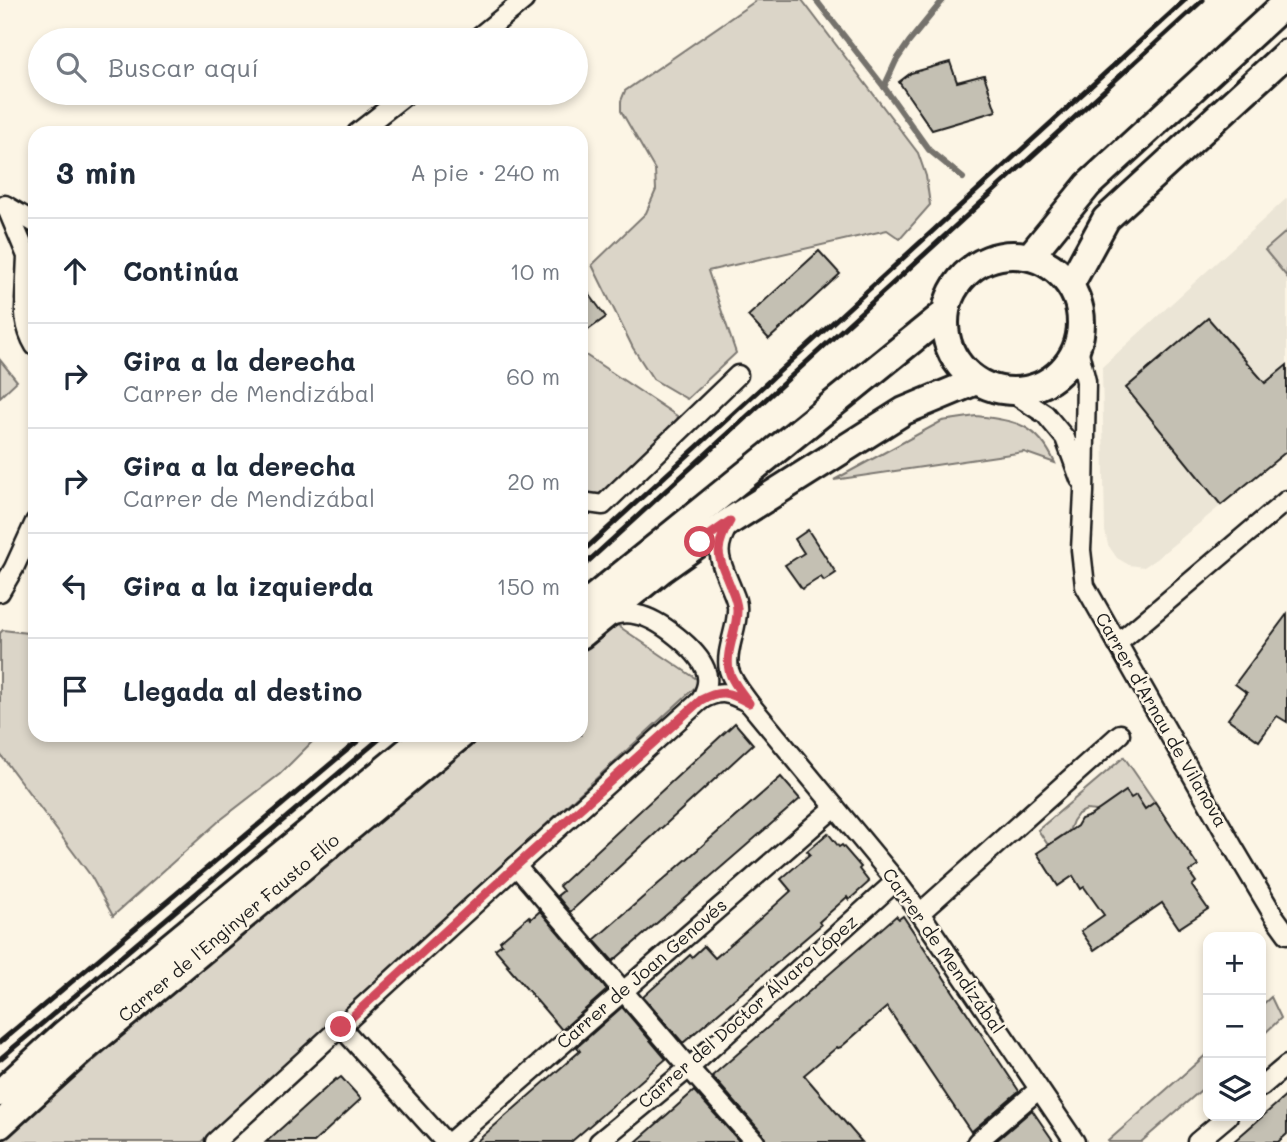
<!DOCTYPE html>
<html lang="es">
<head>
<meta charset="utf-8">
<style>
  :root { --surface:#fff; --page:#f2f2f3; --text:#1f2937; --muted:#747a83; --line:#e0e1e3 }
  body { margin:0; font-family:Mali,sans-serif; background:var(--page); color:var(--text) }
  .controls { position:absolute; right:21px; bottom:21px; display:grid; overflow:hidden; border-radius:14px; box-shadow:0 4px 10px #0003 }
  .controls button { width:63px; height:63px; display:grid; place-items:center; padding:0; border:0; border-bottom:2px solid var(--line); background:var(--surface); color:var(--text); font:35px sans-serif }
  .stop { position:absolute; width:21px; height:21px; margin:-16px; border:5px solid #d1495b; border-radius:50%; background:#fff }
  .stop.end { background:#d1495b; border-color:#fff; box-shadow:0 2px 7px #0008 }
  .list { margin:0; padding:0; list-style:none }
  h2 { display:flex; justify-content:space-between; align-items:center; height:91px; margin:0; padding:0 28px; font-size:30px }
  h2 small { font-size:23px; font-weight:400; color:var(--muted) }
  .list li { display:grid; grid-template-columns:46px 1fr auto; gap:21px; align-items:center; box-sizing:border-box; height:105px; padding:0 28px; border-top:2px solid var(--line) }
  .list b { display:block; font-size:26px; white-space:nowrap }
  .list p { margin:0; font-size:23px; white-space:nowrap; color:var(--muted) }
  .list em { font-size:23px; font-style:normal; color:var(--muted) }
  .icon { flex:none; width:38px; height:38px; fill:none; stroke:currentColor; stroke-width:2; stroke-linecap:round; stroke-linejoin:round }
  .map { position:relative; flex:none; width:1287px; height:1142px; overflow:hidden }
  .search { position:absolute; background:var(--surface); box-shadow:0 4px 10px #0003; left:28px; top:28px; width:560px; height:77px; display:flex; align-items:center; gap:18px; box-sizing:border-box; padding:0 24px; border-radius:38px; color:var(--muted); font-size:26px }
  .panel { position:absolute; background:var(--surface); box-shadow:0 4px 10px #0003; left:28px; top:126px; width:560px; height:616px; border-radius:21px }
  .map>svg:first-child { display:block }
  .built { fill:#ebe5d6 }
  .green { fill:#dbd5c8; stroke:#7c7872; stroke-width:2 }
  .lines { fill:none; stroke-linecap:round; stroke-linejoin:round }
  .stream { stroke:#75726c; stroke-width:6 }
  .building { fill:#c4c0b3; stroke:#1c1c1c; stroke-width:2 }
  .minor-casing { stroke:#1c1c1c; stroke-width:23 }
  .secondary-casing { stroke:#1c1c1c; stroke-width:32 }
  .minor { stroke:#fcf5e5; stroke-width:18 }
  .secondary { stroke:#fcf5e5; stroke-width:26 }
  .rail { stroke:#1c1c1c; stroke-width:5 }
  .route { stroke:#d1495b; stroke-width:9 }
  .labels { text-anchor:middle; stroke-width:5; stroke-linejoin:round; paint-order:stroke }
  .street-label { font-size:18px; fill:#1c1c1c; stroke:#fcf5e5 }
</style>
</head>
<body>
<div class="map">
<svg width="1287" height="1142" viewBox="0 0 1287 1142">
  <rect width="100%" height="100%" fill="#fcf5e5"/>
  <filter id="ink" filterUnits="userSpaceOnUse"><feTurbulence type="fractalNoise" baseFrequency=".0143" numOctaves="2"/><feDisplacementMap in="SourceGraphic" scale="14" xChannelSelector="R" yChannelSelector="G"/><feConvolveMatrix kernelMatrix="1 2 1 2 8 2 1 2 1" color-interpolation-filters="sRGB"/></filter>
  <g filter="url(#ink)">
    <!-- built -->
    <polygon class="built" points="1287,198 1287,451 1156,559 1144,567 1129,565 1117,558 1108,545 1105,531 1102,367"/>
    <!-- green -->
    <g class="green">
      <polygon points="757,0 802,0 918,153 926,176 930,205 900,239 887,230 708,271 736,353 687,399 653,379 633,348 592,265 646,213 656,190 655,170 621,111 621,101 625,91"/>
      <polygon points="1287,231 1287,277 1265,250"/>
      <polygon points="581,352 677,416 679,420 601,496 581,493"/>
      <polygon points="0,360 17,381 0,397"/>
      <path d="M976,416C1015,421 1037,423 1055,463L1024,452L834,480L942,421Z"/>
      <polygon points="614,623 701,682 201,1142 0,1142 228,944 479,735 581,735 581,651"/>
      <polygon points="3,630 35,634 35,735 310,735 314,740 280,774 219,821 113,916 91,876 0,754 0,633"/>
      <polygon points="1124,757 1155,802 1141,812 1131,798 1097,811 1086,810 1078,814 1073,821 1069,831 1048,845 1038,830"/>
      <polygon points="1271,997 1281,1018 1261,1037 1261,1006"/>
      <polygon points="1208,1053 1208,1084 1141,1142 1109,1142 1108,1141"/>
    </g>
    <g class="lines">
      <!-- stream -->
      <g class="stream">
        <polyline points="816,0 884,87 929,150 963,178"/>
        <polyline points="884,87 896,61 909,42 943,0"/>
      </g>
    </g>
    <!-- building -->
    <g class="building">
      <polygon points="950,62 957,82 984,75 996,111 932,130 899,82 911,73"/>
      <polygon points="819,251 840,274 769,339 748,316"/>
      <polygon points="581,283 606,317 581,335"/>
      <polygon points="1208,318 1265,383 1287,365 1287,451 1221,505 1126,388"/>
      <polygon points="808,530 836,573 824,581 821,577 802,589 785,565 804,553 795,539"/>
      <polygon points="1287,614 1287,722 1277,716 1259,741 1228,719 1247,693 1235,684"/>
      <polygon points="735,723 753,744 570,912 557,896 563,891 559,886"/>
      <polygon points="781,777 800,799 613,961 594,940"/>
      <polygon points="1126,791 1131,798 1136,795 1145,809 1155,802 1198,866 1189,872 1196,882 1192,886 1208,909 1179,928 1162,903 1094,950 1081,931 1104,915 1084,887 1081,889 1073,876 1058,886 1037,853 1077,826 1081,819 1090,816"/>
      <polygon points="828,833 839,847 842,845 861,867 859,869 869,882 849,900 847,897 819,922 821,925 683,1043 643,997 690,955 692,957 704,946 715,958 770,910 791,891 781,879 810,854 807,851"/>
      <polygon points="540,911 607,990 562,1030 507,966 509,965 495,949 502,944 500,941 529,916 531,919"/>
      <polygon points="896,916 899,919 903,916 1019,1091 971,1132 887,1007 841,1047 838,1048 837,1047 804,1075 862,1142 766,1142 763,1134 712,1076"/>
      <polygon points="622,1007 666,1059 571,1142 476,1142 580,1051 577,1047"/>
      <polygon points="341,1077 361,1099 314,1142 266,1142 336,1079 337,1080"/>
      <polygon points="694,1091 740,1142 636,1142"/>
      <polygon points="1287,1095 1287,1134 1278,1142 1233,1142"/>
      <polygon points="1032,1110 1054,1142 995,1142"/>
    </g>
    <g class="lines">
      <!-- minor casing -->
      <g class="minor-casing">
        <g id="minor">
          <polyline points="475,40 524,0"/>
          <polyline points="357,133 408,93"/>
          <polyline points="5,205 35,223"/>
          <polyline points="6,206 27,256 25,300"/>
          <path d="M28,290C22,309 25,329 35,346"/>
          <polyline points="1077,344 1086,381 1084,492 1081,550 1085,586 1233,847 1274,916 1287,934"/>
          <polyline points="1011,392 1045,414 1065,438 1080,479"/>
          <polyline points="581,502 603,505 738,375"/>
          <path d="M729,524C712,552 721,562 732,590C735,597 738,604 737,611C737,630 725,651 729,670C732,681 742,693 749,703L896,881L920,913L1075,1142"/>
          <polyline points="0,592 14,568 35,522"/>
          <polyline points="1117,644 1287,500"/>
          <path d="M701,700C721,689 729,692 749,703"/>
          <polyline points="516,866 689,1068 755,1142"/>
          <polyline points="920,913 1120,734"/>
          <polyline points="341,1027 445,1142"/>
          <polyline points="1261,1087 1287,1065"/>
          <path d="M215,1142L516,866L701,700C706,690 710,680 705,669C697,649 659,619 638,615C628,612 616,613 606,618"/>
          <polyline points="450,1142 835,807"/>
          <polyline points="599,1142 689,1068 896,881"/>
          <polyline points="977,1142 1038,1090"/>
          <polyline points="1197,1142 1228,1116"/>
        </g>
      </g>
      <!-- secondary casing -->
      <g class="secondary-casing">
        <g id="secondary">
          <polyline points="1031,255 1088,185 1287,2"/>
          <circle cx="1013" cy="323" r="68"/>
          <polyline points="1071,283 1106,219 1287,53"/>
          <polyline points="581,608 944,314"/>
          <polyline points="581,635 661,570 730,521 904,411 976,381"/>
          <polyline points="0,1093 64,1034 427,735"/>
          <polyline points="0,1125 81,1051 461,735"/>
        </g>
      </g>
      <!-- minor -->
      <use href="#minor" class="minor"/>
      <!-- secondary -->
      <use href="#secondary" class="secondary"/>
      <!-- rail -->
      <g class="rail">
        <polyline points="581,553 1185,0"/>
        <polyline points="581,568 1203,0"/>
        <polyline points="0,1042 365,735"/>
        <polyline points="0,1059 384,735"/>
      </g>
    </g>
  </g>
  <g class="lines" filter="url(#ink)">
    <!-- route -->
    <path class="route" d="M341,1027L516,866L701,700C721,689 729,692 749,703C742,693 731,681 729,670C725,650 738,629 737,609C737,602 734,595 731,588C719,557 712,552 730,521L700,542"/>
  </g>
  <g class="labels">
    <!-- street labels -->
    <g class="street-label">
      <text transform="translate(1161 720) rotate(60)" y="6">Carrer d'Arnau de Vilanova</text>
      <text transform="translate(229 928) rotate(-40)" y="6">Carrer de l'Enginyer Fausto Elío</text>
      <text transform="translate(943 951) rotate(55)" y="6">Carrer de Mendizábal</text>
      <text transform="translate(642 974) rotate(-41)" y="6">Carrer de Joan Genovés</text>
      <text transform="translate(748 1012) rotate(-41)" y="6">Carrer del Doctor Álvaro López</text>
    </g>
  </g>
</svg>
<div class="controls">
<button>+</button>
<button>−</button>
<button><svg class="icon" aria-label="layers" viewBox="0 0 24 24"><path d="M12 4l9 5-9 5-9-5zM3 14l9 5 9-5"/></svg></button>
</div>
<div class="stop" style="left:700px;top:542px"></div>
<div class="stop end" style="left:341px;top:1027px"></div>
<div class="search"><svg class="icon" aria-label="search" viewBox="0 0 24 24"><circle cx="10" cy="10" r="6"/><path d="M15 15l6 6"/></svg>Buscar aquí</div>
<section class="panel">
<h2>3 min<small>A pie · 240 m</small></h2>
<ul class="list">
<li><svg class="icon" aria-label="ahead" viewBox="0 0 24 24"><path d="M12 20V5M6 11l6-6 6 6"/></svg><div><b>Continúa</b></div><em>10 m</em></li>
<li><svg class="icon" aria-label="right" viewBox="0 0 24 24"><path d="M7 20v-9h11M14 6l5 5-5 5"/></svg><div><b>Gira a la derecha</b><p>Carrer de Mendizábal</p></div><em>60 m</em></li>
<li><svg class="icon" aria-label="right" viewBox="0 0 24 24"><path d="M7 20v-9h11M14 6l5 5-5 5"/></svg><div><b>Gira a la derecha</b><p>Carrer de Mendizábal</p></div><em>20 m</em></li>
<li><svg class="icon" aria-label="left" viewBox="0 0 24 24"><path d="M17 20v-9H6M10 6l-5 5 5 5"/></svg><div><b>Gira a la izquierda</b></div><em>150 m</em></li>
<li><svg class="icon" aria-label="arrive" viewBox="0 0 24 24"><path d="M6 21V4h12l-3 4 3 4H6"/></svg><div><b>Llegada al destino</b></div></li>
</ul>
</section>
</div>
</body>
</html>
